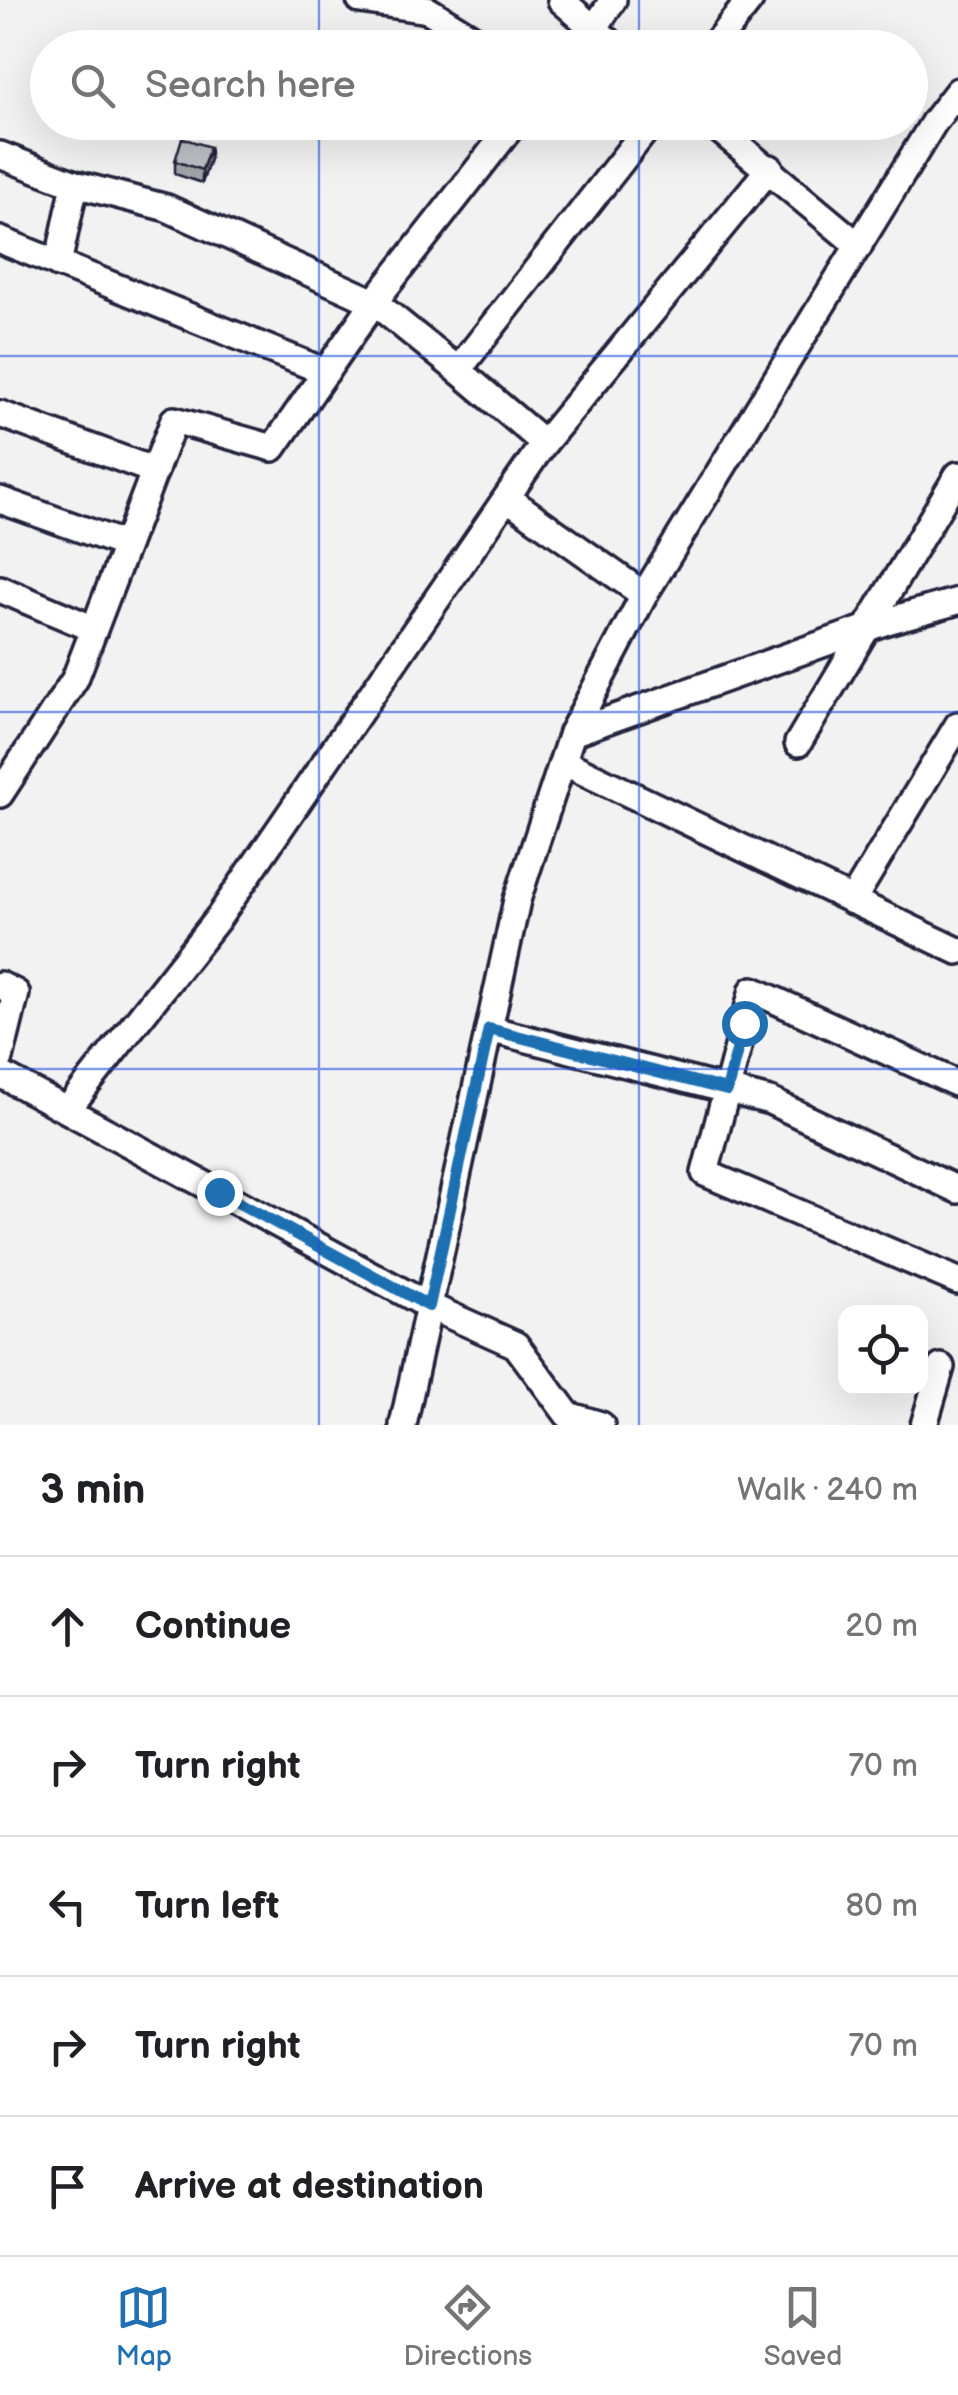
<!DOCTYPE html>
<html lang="en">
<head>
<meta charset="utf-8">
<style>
  :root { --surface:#fff; --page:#f6f6f6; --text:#202124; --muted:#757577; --line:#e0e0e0; --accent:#1f6fb2 }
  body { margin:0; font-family:"Balsamiq Sans",sans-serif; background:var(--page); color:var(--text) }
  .controls { position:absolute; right:30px; bottom:30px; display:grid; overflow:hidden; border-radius:20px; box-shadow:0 10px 40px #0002 }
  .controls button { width:90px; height:90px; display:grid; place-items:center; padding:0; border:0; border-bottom:2px solid var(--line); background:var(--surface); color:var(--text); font:50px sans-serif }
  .stop { position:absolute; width:30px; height:30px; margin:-22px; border:8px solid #1f6fb2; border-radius:50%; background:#fff }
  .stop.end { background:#1f6fb2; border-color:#fff; box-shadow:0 2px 10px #0008 }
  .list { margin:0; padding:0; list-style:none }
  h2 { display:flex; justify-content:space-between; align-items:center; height:130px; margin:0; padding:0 40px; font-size:42px }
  h2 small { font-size:32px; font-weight:400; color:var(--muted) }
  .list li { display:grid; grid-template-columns:65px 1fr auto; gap:30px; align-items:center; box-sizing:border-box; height:140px; padding:0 40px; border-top:2px solid var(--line) }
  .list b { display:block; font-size:38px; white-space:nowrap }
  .list em { font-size:32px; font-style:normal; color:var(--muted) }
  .icon { flex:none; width:55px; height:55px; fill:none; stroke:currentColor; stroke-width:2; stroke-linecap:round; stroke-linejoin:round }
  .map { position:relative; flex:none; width:958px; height:1425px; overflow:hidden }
  .search { position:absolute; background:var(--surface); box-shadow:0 10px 40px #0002; left:30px; right:30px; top:30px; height:110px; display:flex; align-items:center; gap:25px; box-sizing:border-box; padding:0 35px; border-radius:55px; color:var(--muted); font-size:38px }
  .sheet { height:830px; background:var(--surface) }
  nav { display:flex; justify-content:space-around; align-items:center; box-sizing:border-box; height:140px; border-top:2px solid var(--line); background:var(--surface); font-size:28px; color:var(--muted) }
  nav a { display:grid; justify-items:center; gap:5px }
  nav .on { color:var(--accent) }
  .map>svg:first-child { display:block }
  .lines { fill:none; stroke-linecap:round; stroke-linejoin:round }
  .minor-casing { stroke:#22223b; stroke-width:32 }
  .minor { stroke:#fff; stroke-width:25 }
  .wall { fill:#a3a3aa; stroke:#22223b; stroke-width:2.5 }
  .shaded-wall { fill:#85858b; stroke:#22223b; stroke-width:2.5 }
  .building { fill:#bebec6; stroke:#22223b; stroke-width:2.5 }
  .route { stroke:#1f6fb2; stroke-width:12 }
  .grid { fill:none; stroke:#1d4ed8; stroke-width:2.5; stroke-opacity:0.55 }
</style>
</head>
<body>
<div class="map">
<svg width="958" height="1425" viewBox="0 0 958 1425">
  <rect width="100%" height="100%" fill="#f2f2f3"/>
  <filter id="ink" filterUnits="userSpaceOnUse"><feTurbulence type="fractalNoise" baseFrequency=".01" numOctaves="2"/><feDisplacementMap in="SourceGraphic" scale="20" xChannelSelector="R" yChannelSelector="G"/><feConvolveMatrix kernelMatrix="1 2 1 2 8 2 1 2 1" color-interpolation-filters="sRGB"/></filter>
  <g filter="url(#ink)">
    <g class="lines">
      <!-- minor casing -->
      <g class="minor-casing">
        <g id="minor">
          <polyline points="360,0 428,10 489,48"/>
          <polyline points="561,0 594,29 578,48"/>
          <polyline points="613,0 594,29 617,48"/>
          <polyline points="712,48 750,0"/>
          <polyline points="710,122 859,246"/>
          <polyline points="0,155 75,184 167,208 374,302 458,370 652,122"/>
          <polyline points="0,240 326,372"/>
          <polyline points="58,264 75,184"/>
          <polyline points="458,370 544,443"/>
          <polyline points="0,414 155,471"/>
          <polyline points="507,498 644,595"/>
          <polyline points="0,500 126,545"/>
          <polyline points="0,589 94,629"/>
          <polyline points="572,733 887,621 958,601"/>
          <polyline points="798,743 958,475"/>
          <polyline points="563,762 958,951"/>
          <polyline points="0,794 75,679 174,420 273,448 374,302 515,122"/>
          <polyline points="852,901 958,725"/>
          <polyline points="0,985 16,993 0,1058"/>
          <polyline points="489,1029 770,1101 958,1190"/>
          <polyline points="0,1074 429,1306 516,1345 568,1415 601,1425"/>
          <polyline points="958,1084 753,990 705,1173 958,1281"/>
          <polyline points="67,1110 219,917 544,443 770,168"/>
          <polyline points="403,1425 517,900 572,733 644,595 934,122 958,91"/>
          <polyline points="924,1425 941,1367"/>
        </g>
      </g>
      <!-- minor -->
      <use href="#minor" class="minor"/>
    </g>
    <!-- wall -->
    <polygon class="wall" points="210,159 202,183 175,174 175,161"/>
    <!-- shaded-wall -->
    <polygon class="shaded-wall" points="210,147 210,159 202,183 202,170"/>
    <!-- building -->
    <polygon class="building" points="182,138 210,147 202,170 175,161"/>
  </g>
  <g class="lines" filter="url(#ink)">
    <!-- route -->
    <polyline class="route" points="219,1192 429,1306 489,1029 727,1090 744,1023"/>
  </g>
  <!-- grid -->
  <path class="grid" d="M319,0V48M639,0V48M319,122V1425M639,122V1425M0,356H958M0,712H958M0,1069H958"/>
</svg>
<div class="controls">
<button><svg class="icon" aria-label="locate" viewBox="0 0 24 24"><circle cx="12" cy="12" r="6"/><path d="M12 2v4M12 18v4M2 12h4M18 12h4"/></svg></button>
</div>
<div class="stop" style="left:744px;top:1023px"></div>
<div class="stop end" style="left:219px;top:1192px"></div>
<div class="search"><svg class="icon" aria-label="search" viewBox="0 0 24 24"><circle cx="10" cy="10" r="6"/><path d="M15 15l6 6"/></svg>Search here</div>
</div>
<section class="sheet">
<h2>3 min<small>Walk · 240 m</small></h2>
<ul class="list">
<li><svg class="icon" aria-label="ahead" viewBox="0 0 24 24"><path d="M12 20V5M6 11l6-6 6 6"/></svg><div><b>Continue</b></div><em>20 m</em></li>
<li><svg class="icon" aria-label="right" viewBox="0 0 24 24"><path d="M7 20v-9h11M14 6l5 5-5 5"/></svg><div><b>Turn right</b></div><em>70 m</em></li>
<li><svg class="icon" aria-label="left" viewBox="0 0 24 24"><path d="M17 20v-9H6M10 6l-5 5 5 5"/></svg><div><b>Turn left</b></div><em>80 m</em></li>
<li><svg class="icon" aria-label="right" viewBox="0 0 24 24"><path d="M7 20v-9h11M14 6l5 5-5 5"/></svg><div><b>Turn right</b></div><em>70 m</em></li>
<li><svg class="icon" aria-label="arrive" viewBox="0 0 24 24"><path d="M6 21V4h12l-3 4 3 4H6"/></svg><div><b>Arrive at destination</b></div></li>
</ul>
</section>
<nav>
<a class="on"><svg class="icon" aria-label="map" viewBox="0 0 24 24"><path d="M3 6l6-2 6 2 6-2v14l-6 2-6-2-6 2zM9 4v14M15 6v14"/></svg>Map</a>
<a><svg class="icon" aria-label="directions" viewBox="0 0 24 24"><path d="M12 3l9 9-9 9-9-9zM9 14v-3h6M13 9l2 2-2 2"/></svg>Directions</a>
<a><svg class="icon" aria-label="saved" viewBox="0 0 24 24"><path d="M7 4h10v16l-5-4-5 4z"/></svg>Saved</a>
</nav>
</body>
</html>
